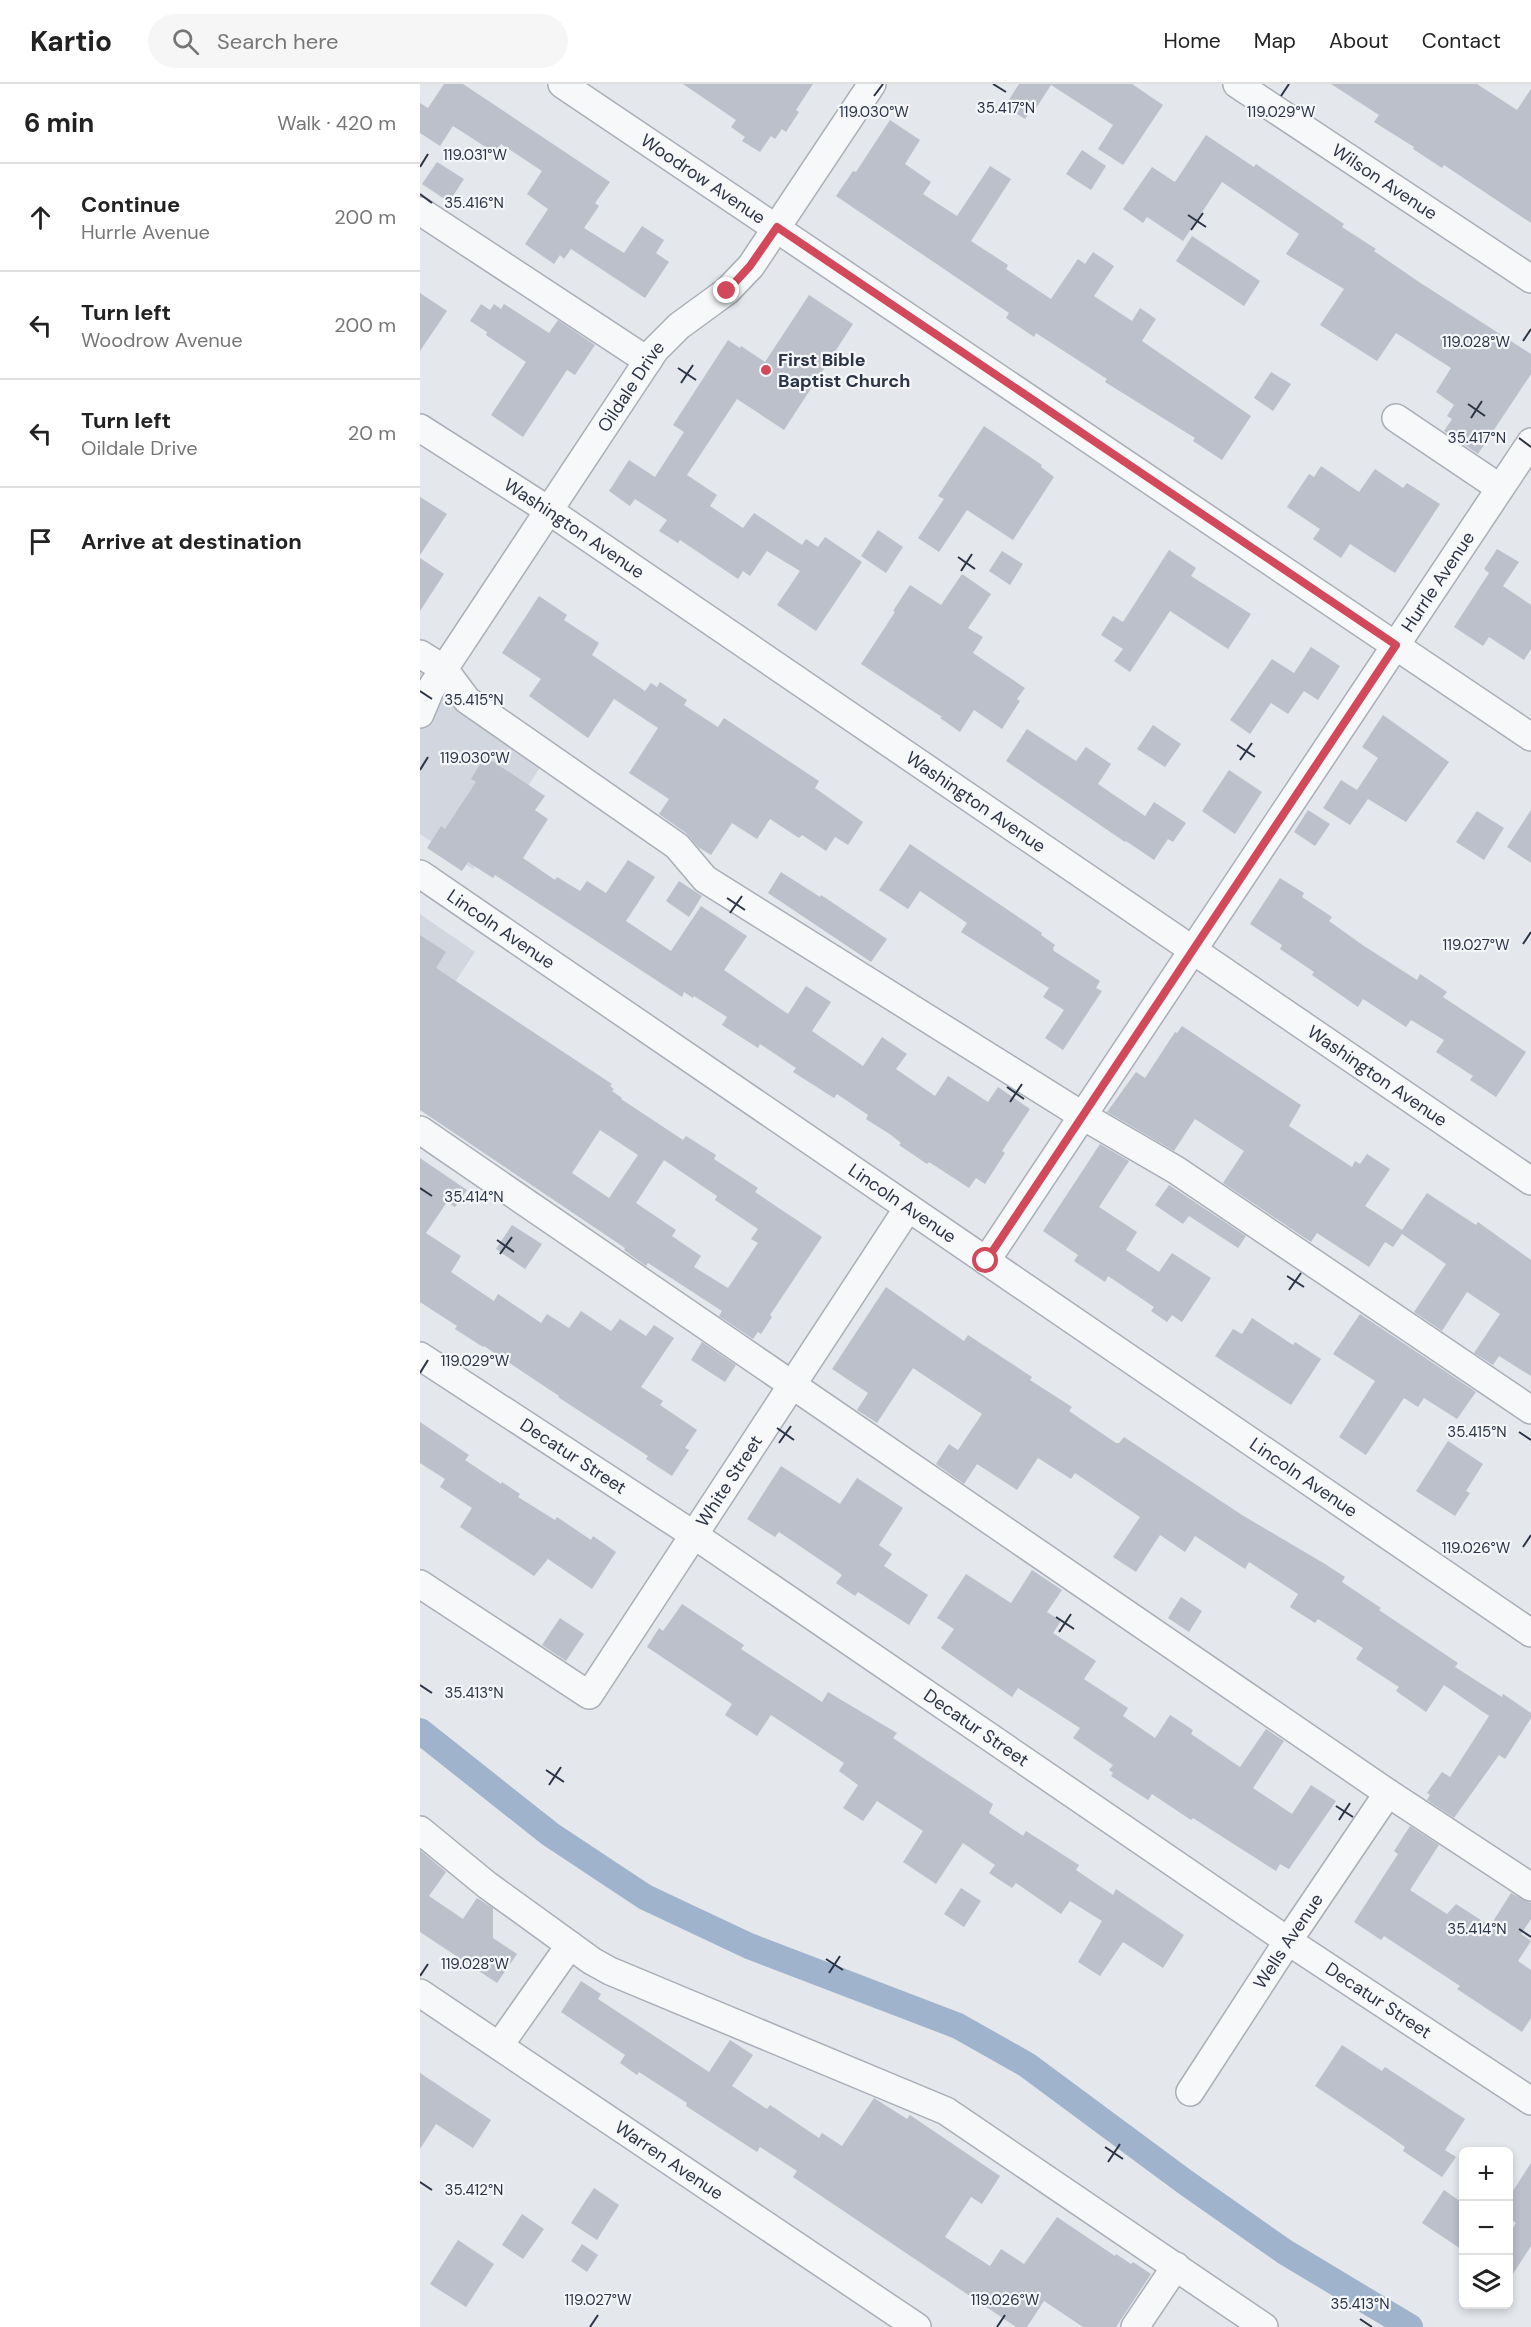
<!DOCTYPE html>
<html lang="en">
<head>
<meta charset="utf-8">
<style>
  :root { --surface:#fff; --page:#f6f6f6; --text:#222; --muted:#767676; --line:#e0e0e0 }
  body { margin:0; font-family:"DM Sans",sans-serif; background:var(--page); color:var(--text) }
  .controls { position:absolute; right:18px; bottom:18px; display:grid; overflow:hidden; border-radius:9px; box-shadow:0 3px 9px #0003 }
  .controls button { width:54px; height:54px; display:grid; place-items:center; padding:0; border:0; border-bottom:2px solid var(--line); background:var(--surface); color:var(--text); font:30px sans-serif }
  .stop { position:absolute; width:18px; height:18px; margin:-14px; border:4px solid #d1495b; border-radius:50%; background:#fff }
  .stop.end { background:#d1495b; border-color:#fff; box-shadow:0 2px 6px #0008 }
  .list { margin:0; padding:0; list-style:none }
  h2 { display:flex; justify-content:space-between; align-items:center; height:78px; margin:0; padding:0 24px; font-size:26px }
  h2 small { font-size:20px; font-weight:400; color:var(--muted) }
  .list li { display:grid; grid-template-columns:39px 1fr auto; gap:18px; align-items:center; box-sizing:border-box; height:108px; padding:0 24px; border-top:2px solid var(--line) }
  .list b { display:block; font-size:22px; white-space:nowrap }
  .list p { margin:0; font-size:20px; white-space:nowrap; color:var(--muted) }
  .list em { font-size:20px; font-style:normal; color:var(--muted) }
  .icon { flex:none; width:33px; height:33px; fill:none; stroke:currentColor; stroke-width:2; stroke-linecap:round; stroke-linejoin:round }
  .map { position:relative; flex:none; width:1111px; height:2243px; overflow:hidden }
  header { display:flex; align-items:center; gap:36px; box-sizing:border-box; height:84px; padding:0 30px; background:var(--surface); border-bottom:2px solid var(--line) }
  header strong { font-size:28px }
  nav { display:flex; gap:33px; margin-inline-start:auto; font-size:21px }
  .search { width:420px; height:54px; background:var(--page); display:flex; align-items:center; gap:15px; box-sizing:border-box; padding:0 21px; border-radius:33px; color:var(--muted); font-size:22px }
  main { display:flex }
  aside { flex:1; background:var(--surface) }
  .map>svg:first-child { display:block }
  .built { fill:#d2d6de }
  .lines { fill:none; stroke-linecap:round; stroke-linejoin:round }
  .canal { stroke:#9fb4cc; stroke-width:26 }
  .building { fill:#bbc0ca; fill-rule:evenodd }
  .minor-casing { stroke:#a9aeb7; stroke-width:30 }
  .minor { stroke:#f7f8fa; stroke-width:27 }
  .route { stroke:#d1495b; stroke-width:8 }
  .ticks { fill:none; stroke:#2b3445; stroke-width:2 }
  .poi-dot { fill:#d1495b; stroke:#f4f6f9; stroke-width:2 }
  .labels { text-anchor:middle; stroke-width:4.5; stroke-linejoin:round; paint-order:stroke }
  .street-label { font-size:18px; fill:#2b3445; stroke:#f4f6f9 }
  .poi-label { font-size:18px; font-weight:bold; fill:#2b3445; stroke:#f4f6f9; text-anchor:start }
  .ticks-label { font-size:15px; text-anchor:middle; fill:#2b3445; stroke:#f4f6f9; stroke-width:4.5; stroke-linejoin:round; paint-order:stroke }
</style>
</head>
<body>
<header>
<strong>Kartio</strong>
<div class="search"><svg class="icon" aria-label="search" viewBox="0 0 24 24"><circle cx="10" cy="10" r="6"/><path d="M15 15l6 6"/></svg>Search here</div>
<nav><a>Home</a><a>Map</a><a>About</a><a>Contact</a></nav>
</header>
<main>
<aside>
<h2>6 min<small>Walk · 420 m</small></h2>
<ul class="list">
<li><svg class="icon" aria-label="ahead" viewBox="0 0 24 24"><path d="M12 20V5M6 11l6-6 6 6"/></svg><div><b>Continue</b><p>Hurrle Avenue</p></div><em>200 m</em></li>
<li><svg class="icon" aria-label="left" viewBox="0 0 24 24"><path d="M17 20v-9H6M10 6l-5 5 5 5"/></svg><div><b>Turn left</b><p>Woodrow Avenue</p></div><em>200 m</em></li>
<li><svg class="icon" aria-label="left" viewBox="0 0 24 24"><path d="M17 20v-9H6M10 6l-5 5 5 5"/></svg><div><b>Turn left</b><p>Oildale Drive</p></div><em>20 m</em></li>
<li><svg class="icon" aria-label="arrive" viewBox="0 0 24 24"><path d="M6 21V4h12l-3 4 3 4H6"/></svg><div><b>Arrive at destination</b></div></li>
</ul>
</aside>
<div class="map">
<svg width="1111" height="2243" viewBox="0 0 1111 2243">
  <rect width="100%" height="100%" fill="#e4e7ec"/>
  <!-- built -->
  <g class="built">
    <polygon points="0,582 123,679 53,785 0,750"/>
    <polygon points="0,830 55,868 0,950"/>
  </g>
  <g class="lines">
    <!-- canal -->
    <polyline class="canal" points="0,1647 130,1750 225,1813 329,1862 538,1942 607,1981 765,2098 865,2168 990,2243"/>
  </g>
  <!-- building -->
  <g class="building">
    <polygon points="24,0 43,0 190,98 175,119 179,122 164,144 204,169 222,142 244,156 236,169 249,178 225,214 151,165 144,175 140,171 134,180 105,160 128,125 107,110 122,87 81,60 75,69 33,42 20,62 0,49 0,19 8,24"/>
    <polygon points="263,0 393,0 376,26 379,28 366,48 362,45 355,55 351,52 340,68 322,57 325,53 311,43 316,36"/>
    <polygon points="599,0 712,0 743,21 703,81 678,65 693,41 631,1 613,29 610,27 605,35 585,22"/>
    <polygon points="911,0 1057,0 1097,26 1111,5 1111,139 1024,81 1022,84 993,65 994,63 954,38 959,31"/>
    <polygon points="470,36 500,56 485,80 511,98 503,110 537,132 570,82 591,95 551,157 588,181 586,185 631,215 658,175 665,180 673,168 694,182 674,212 712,237 720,224 736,235 722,257 831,332 802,376 773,357 775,354 685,298 687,295 616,249 614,253 586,234 589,229 416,112 433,87 436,88"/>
    <polygon points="786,51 834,83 836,80 924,140 922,143 956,165 954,167 999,198 1111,270 1111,290 1058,370 1024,347 1032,335 1027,332 1034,321 1016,308 1031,284 976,249 957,277 900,241 924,205 866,170 879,150 802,98 763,157 727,133 723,139 703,125 732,83 755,98"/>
    <polygon points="662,66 686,82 671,106 646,90"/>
    <polygon points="17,78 44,95 29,118 2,100"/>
    <polygon points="772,152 840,197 824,222 756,177"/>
    <polygon points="0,209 27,227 0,267"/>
    <polygon points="389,211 433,240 364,346 317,315 267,391 297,411 290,422 323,444 334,429 382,461 386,455 398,463 405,453 442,478 396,547 357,521 380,487 347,467 330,492 323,487 318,495 260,456 258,459 239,447 247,436 215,415 210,422 189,407 209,376 235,393 264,348 253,341 308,256 320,264 321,262 345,278"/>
    <polygon points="61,220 70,226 74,220 81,225 84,220 129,249 138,236 175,261 155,291 147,286 103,353 71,331 106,278 66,251 67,248 50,237"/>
    <polygon points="851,288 871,300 853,327 834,314"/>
    <polygon points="564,342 622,381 621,383 634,393 593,456 547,426 519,468 498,454 524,415 518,412"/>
    <polygon points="901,382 939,408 955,385 983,404 987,399 1020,420 975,489 930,460 921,474 893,455 900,445 867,423 889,390 894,393"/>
    <polygon points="0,413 27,430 0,471"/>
    <polygon points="458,446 483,463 466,489 441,472"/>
    <polygon points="1077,465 1099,478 1083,502 1111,521 1111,565 1104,576 1069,553 1063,562 1034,543 1069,489 1064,485"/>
    <polygon points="749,466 776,484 771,492 831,530 808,565 750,527 710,588 694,577 703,565 681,551 693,532 703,538"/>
    <polygon points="582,467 603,480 590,501 569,487"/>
    <polygon points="0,474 24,490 0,527"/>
    <polygon points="542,490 571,510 548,544 563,553 553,569 605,604 597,615 600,617 582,645 554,626 540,648 520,634 522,633 441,580 475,528 473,527 490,501 521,521"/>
    <polygon points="119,512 147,531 144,536 179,559 172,571 225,607 231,599 237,603 240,598 267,616 264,621 298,643 304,634 399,697 395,704 443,738 428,761 415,753 406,767 382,751 379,754 350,735 337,755 312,739 291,771 278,763 266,749 239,730 249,715 209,689 238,644 194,615 168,654 109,612 121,595 82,569"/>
    <polygon points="891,563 920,582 898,616 884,607 868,630 851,619 830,650 810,636 852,575 874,589"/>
    <polygon points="963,631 1029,678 986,738 948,715 930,741 903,724 921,696 937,706 958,674 942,663"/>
    <polygon points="733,641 761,660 745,683 717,665"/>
    <polygon points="607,645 656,677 666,663 691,680 678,700 725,732 734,718 766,739 753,758 748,755 734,776 706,757 705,758 586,677"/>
    <polygon points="65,672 125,712 115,726 128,735 103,774 135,796 137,793 160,807 167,797 186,809 208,776 235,793 206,837 251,867 281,822 327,852 304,886 368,930 386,902 411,918 392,947 443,982 462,953 487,970 476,985 515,1012 528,992 568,1018 578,1003 610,1025 582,1067 585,1069 565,1100 556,1094 549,1104 509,1078 507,1080 479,1061 481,1059 471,1051 446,1035 448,1031 417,1010 414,1014 373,988 376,984 340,960 338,964 302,941 307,933 274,912 273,914 264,908 262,913 75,791 73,794 48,778 42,787 7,764 21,742 25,745 56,698 51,695"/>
    <polygon points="809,686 842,708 815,750 782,727"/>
    <polygon points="888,726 910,740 895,762 874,748"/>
    <polygon points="1111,726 1111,779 1087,763"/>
    <polygon points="1057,727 1084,744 1064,776 1036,758"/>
    <polygon points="490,760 622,849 621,851 635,861 633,864 634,867 680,897 676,904 682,907 643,966 625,954 644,926 623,913 629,904 541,848 547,839 500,807 488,825 459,806"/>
    <polygon points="361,788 400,813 401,811 467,855 451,878 348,809"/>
    <polygon points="860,794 884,809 882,813 912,833 909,837 944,862 997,896 1000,890 1027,908 1023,913 1106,968 1076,1013 1050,996 1053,992 1016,968 1024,956 991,936 986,943 943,915 938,923 892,891 894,888 860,865 862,861 830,840"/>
    <polygon points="259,797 282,812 269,833 246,817"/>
    <path d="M0,851L26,868L16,884L192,1000L190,1002L194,1005L192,1007L202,1014L201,1015L263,1056L266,1052L296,1071L294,1075L338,1104L335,1108L402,1153L350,1231L352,1233L341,1250L338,1248L333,1255L299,1232L302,1227L228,1179L226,1182L204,1166L205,1164L0,1026ZM180,1046L218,1071L189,1114L152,1089ZM244,1076L297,1112L295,1116L338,1145L331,1155L338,1159L308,1204L274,1183L281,1172L252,1152L256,1146L216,1119Z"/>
    <polygon points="762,942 881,1021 869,1042 932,1083 935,1077 940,1080 947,1070 970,1085 945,1122 982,1146 1007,1109 1056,1141 1058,1138 1111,1176 1111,1292 1079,1272 1073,1281 1054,1269 1080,1230 1047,1208 1022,1247 994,1228 1026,1180 982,1150 973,1163 965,1158 949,1183 897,1149 891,1158 803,1099 824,1067 775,1035 754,1067 687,1028 716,988 725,994 755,948 757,949"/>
    <polygon points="680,1060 709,1077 679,1123 717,1148 706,1166 739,1188 752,1169 791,1194 762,1238 752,1231 747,1238 731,1227 734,1223 688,1192 685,1198 654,1177 658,1171 623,1147"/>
    <polygon points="0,1074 47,1106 35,1123 27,1118 6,1149 41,1172 31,1188 74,1217 78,1210 121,1239 127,1230 149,1244 161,1227 191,1247 200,1235 226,1252 234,1241 254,1254 221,1303 243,1317 240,1321 277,1346 265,1364 269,1366 252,1392 226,1375 228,1372 138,1313 139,1312 64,1262 63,1263 35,1245 37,1242 0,1218"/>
    <polygon points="749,1101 826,1152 818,1164 769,1132 763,1140 735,1121"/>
    <polygon points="92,1141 122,1160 105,1185 76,1165"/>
    <polygon points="466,1203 544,1257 548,1251 612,1293 610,1296 652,1323 649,1327 696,1359 699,1359 704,1353 822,1431 905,1480 925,1493 922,1498 961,1524 959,1526 1038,1579 1035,1583 1082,1613 1083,1610 1111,1629 1111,1634 1085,1675 1079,1671 1034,1734 1007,1716 1010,1711 1007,1709 1022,1688 1030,1693 1069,1632 1024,1601 1006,1628 976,1607 979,1603 936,1575 943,1564 898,1535 895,1539 870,1523 878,1510 829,1478 825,1485 775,1452 765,1468 740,1451 716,1488 693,1473 720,1433 655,1389 651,1395 618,1374 597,1406 557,1380 544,1400 516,1380 529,1360 538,1366 562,1330 493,1284 457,1339 437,1326 448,1309 412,1285"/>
    <polygon points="940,1230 1056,1308 1037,1335 1004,1314 998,1323 984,1314 946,1371 919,1353 955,1297 913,1270"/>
    <polygon points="832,1234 873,1261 875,1258 901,1275 871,1321 795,1272 813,1245 822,1250"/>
    <polygon points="282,1258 316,1281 305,1298 271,1276"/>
    <polygon points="0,1338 49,1371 45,1376 81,1400 82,1398 100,1410 98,1413 135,1436 137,1433 171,1456 173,1452 196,1468 172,1505 128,1475 114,1492 40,1443 52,1424 20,1403 25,1395 0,1379"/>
    <polygon points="1028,1357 1063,1380 1046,1407 1050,1409 1035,1432 996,1407"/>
    <polygon points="361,1382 420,1420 437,1394 483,1424 459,1461 472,1470 464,1482 508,1511 489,1541 438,1508 435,1512 416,1499 422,1491 418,1488 359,1448 355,1453 327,1435"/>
    <polygon points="612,1486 642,1506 627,1528 641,1537 633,1549 676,1577 664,1595 708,1624 703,1632 735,1654 750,1631 773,1646 771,1650 820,1683 846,1645 864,1657 833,1704 872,1730 891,1701 916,1717 869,1785 860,1780 856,1787 773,1734 771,1736 732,1710 728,1716 691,1692 693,1689 689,1686 693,1681 653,1654 660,1644 598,1604 592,1613 521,1564 534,1545 517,1534 546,1490 591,1519"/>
    <polygon points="761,1513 782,1527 769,1548 748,1534"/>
    <polygon points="262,1520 324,1561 321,1565 402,1618 408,1608 477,1649 473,1654 573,1720 569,1729 603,1752 606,1747 659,1781 656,1786 693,1811 696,1805 764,1851 743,1884 703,1858 680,1892 658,1878 682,1837 650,1817 641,1830 596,1799 592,1804 569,1789 575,1781 543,1759 516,1800 483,1778 503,1747 457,1717 443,1737 423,1724 438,1701 419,1687 424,1679 351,1631 337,1652 305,1631 312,1620 227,1563 239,1544 243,1547"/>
    <polygon points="140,1534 164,1550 146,1577 122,1561"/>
    <polygon points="990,1742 1019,1761 990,1806 1027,1830 1036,1820 1070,1842 1091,1809 1111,1819 1111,1835 1101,1850 1111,1857 1098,1877 1111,1886 1111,1934 1102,1948 1037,1905 1040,1902 964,1852 961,1856 934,1838 978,1770 974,1767"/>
    <polygon points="0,1766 26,1788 9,1812 43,1835 57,1814 73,1824 73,1854 97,1870 77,1899 0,1848"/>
    <polygon points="541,1804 561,1817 544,1843 524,1830"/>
    <polygon points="161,1897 181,1910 178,1915 289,1988 310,1956 333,1971 312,2002 347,2025 350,2021 399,2054 402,2049 422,2062 454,2014 487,2035 490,2031 580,2092 562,2120 551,2113 525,2153 570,2182 581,2165 604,2180 637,2133 695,2172 696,2170 711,2180 713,2178 731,2190 696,2243 663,2243 624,2217 607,2243 596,2243 373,2093 377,2087 340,2063 337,2068 266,2022 267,2019 219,1988 217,1991 200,1979 205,1971 141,1928"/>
    <polygon points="922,1961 962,1987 965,1983 1045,2035 1025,2066 1036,2073 1022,2093 983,2067 985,2063 965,2049 895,2002"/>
    <polygon points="0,1989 71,2036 53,2064 16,2040 0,2065"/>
    <polygon points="1111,2079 1111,2162 1089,2196 1089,2151 1096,2139 1089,2133 1089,2113"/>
    <polygon points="174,2104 199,2121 177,2156 151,2139"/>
    <polygon points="1024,2106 1044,2120 1044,2167 1002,2139"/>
    <polygon points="102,2130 124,2145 103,2175 82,2161"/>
    <polygon points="38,2156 74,2180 46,2223 10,2200"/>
    <polygon points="162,2160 178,2171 167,2188 151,2177"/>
  </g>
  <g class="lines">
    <!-- minor casing -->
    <g class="minor-casing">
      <g id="minor">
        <path id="s1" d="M142,0L1111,653"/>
        <path id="s2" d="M817,0L1111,195"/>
        <polyline points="0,127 228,277"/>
        <polyline points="976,334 1080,404"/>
        <path id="s3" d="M0,344L128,426L1111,1097"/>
        <polyline points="0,570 24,585 47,616 257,762 285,795 663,1032 756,1086 1111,1326"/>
        <path id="s4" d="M0,630L10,606L235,266L259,242L307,207L331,182L452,0"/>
        <path id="s5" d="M0,790L1111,1549"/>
        <polyline points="0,1046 968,1709 1111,1803"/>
        <path id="s6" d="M566,1177L1111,358"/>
        <path id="s7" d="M0,1272L274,1451L868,1857L1111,2017"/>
        <path id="s8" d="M0,1500L169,1611L488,1124"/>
        <polyline points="0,1746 67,1801 172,1877 190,1887 526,2027 844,2243"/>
        <path id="s9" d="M0,1909L497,2243"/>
        <polyline points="79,1962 150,1861"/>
        <path id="s10" d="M770,2008L868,1857L968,1709"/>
        <polyline points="715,2243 756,2182"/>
      </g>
    </g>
    <!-- minor -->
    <use href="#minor" class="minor"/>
  </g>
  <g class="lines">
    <!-- route -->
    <polyline class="route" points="307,207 330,182 357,143 976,561 566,1177"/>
  </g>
  <!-- ticks -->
  <path class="ticks" d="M573,0L586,8M454,12L463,0M861,12L869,0M0,83L8,70M0,110L12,119M768,131L786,143M771,146L783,129M1103,257L1111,245M258,284L276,296M261,299L273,281M1048,320L1065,332M1051,334L1062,317M1099,354L1111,363M538,473L555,485M541,487L552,470M0,607L12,615M817,661L835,673M820,676L832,659M0,686L8,673M307,814L325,826M310,829L322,812M1103,860L1111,848M587,1003L604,1015M590,1018L602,1000M0,1104L12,1112M77,1156L94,1168M80,1170L92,1153M867,1192L884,1203M869,1206L881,1189M0,1289L8,1276M357,1344L374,1356M1099,1348L1111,1356M359,1359L371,1342M1103,1463L1111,1451M636,1533L654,1545M639,1548L651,1530M0,1601L12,1609M126,1686L144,1698M129,1701L141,1683M916,1722L933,1733M919,1736L930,1719M1099,1845L1111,1853M406,1875L423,1886M409,1889L420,1872M0,1892L8,1880M685,2063L703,2075M688,2078L700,2060M0,2098L12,2106M940,2235L952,2243M170,2243L178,2231M577,2243L585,2231"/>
  <!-- markers -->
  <circle class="poi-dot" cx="346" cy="286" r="6"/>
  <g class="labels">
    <!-- street labels -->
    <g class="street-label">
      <text dy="6" stroke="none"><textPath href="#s1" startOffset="170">Woodrow Avenue</textPath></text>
      <text dy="6" stroke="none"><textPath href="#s2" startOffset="177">Wilson Avenue</textPath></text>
      <text dy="6" stroke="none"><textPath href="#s4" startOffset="390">Oildale Drive</textPath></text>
      <text dy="6" stroke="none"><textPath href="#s3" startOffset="184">Washington Avenue</textPath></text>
      <text dy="6" stroke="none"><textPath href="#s6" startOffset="816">Hurrle Avenue</textPath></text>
      <text dy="6" stroke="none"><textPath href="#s3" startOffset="670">Washington Avenue</textPath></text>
      <text dy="6" stroke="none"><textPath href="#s5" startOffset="98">Lincoln Avenue</textPath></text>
      <text dy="6" stroke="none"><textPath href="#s3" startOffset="1156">Washington Avenue</textPath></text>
      <text dy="6" stroke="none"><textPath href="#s5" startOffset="584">Lincoln Avenue</textPath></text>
      <text dy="6" stroke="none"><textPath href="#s7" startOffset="183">Decatur Street</textPath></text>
      <text dy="6" stroke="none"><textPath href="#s5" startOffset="1070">Lincoln Avenue</textPath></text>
      <text dy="6" stroke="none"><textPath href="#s8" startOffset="458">White Street</textPath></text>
      <text dy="6" stroke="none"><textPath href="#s7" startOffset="669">Decatur Street</textPath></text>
      <text dy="6" stroke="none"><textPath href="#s10" startOffset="180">Wells Avenue</textPath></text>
      <text dy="6" stroke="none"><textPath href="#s7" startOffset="1155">Decatur Street</textPath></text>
      <text dy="6" stroke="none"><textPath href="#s9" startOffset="300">Warren Avenue</textPath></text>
    </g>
    <!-- poi labels -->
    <g class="poi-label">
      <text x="358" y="282">First Bible<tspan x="358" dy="21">Baptist Church</tspan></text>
    </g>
  </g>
  <g class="ticks-label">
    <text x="586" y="29">35.417°N</text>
    <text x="861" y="33">119.029°W</text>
    <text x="454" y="33">119.030°W</text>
    <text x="55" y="76">119.031°W</text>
    <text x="54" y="124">35.416°N</text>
    <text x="1056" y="263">119.028°W</text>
    <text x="1057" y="359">35.417°N</text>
    <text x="54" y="621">35.415°N</text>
    <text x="55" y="679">119.030°W</text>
    <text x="1056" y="866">119.027°W</text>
    <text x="54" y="1118">35.414°N</text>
    <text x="55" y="1282">119.029°W</text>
    <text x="1057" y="1353">35.415°N</text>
    <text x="1056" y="1469">119.026°W</text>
    <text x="54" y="1614">35.413°N</text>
    <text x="1057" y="1850">35.414°N</text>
    <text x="55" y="1885">119.028°W</text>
    <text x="54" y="2111">35.412°N</text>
    <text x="178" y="2221">119.027°W</text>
    <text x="585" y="2221">119.026°W</text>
    <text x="940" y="2225">35.413°N</text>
  </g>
</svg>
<div class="controls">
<button>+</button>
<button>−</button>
<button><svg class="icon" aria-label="layers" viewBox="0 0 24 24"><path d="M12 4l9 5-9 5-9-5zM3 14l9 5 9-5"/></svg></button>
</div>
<div class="stop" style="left:566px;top:1177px"></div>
<div class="stop end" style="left:307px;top:207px"></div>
</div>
</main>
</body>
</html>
